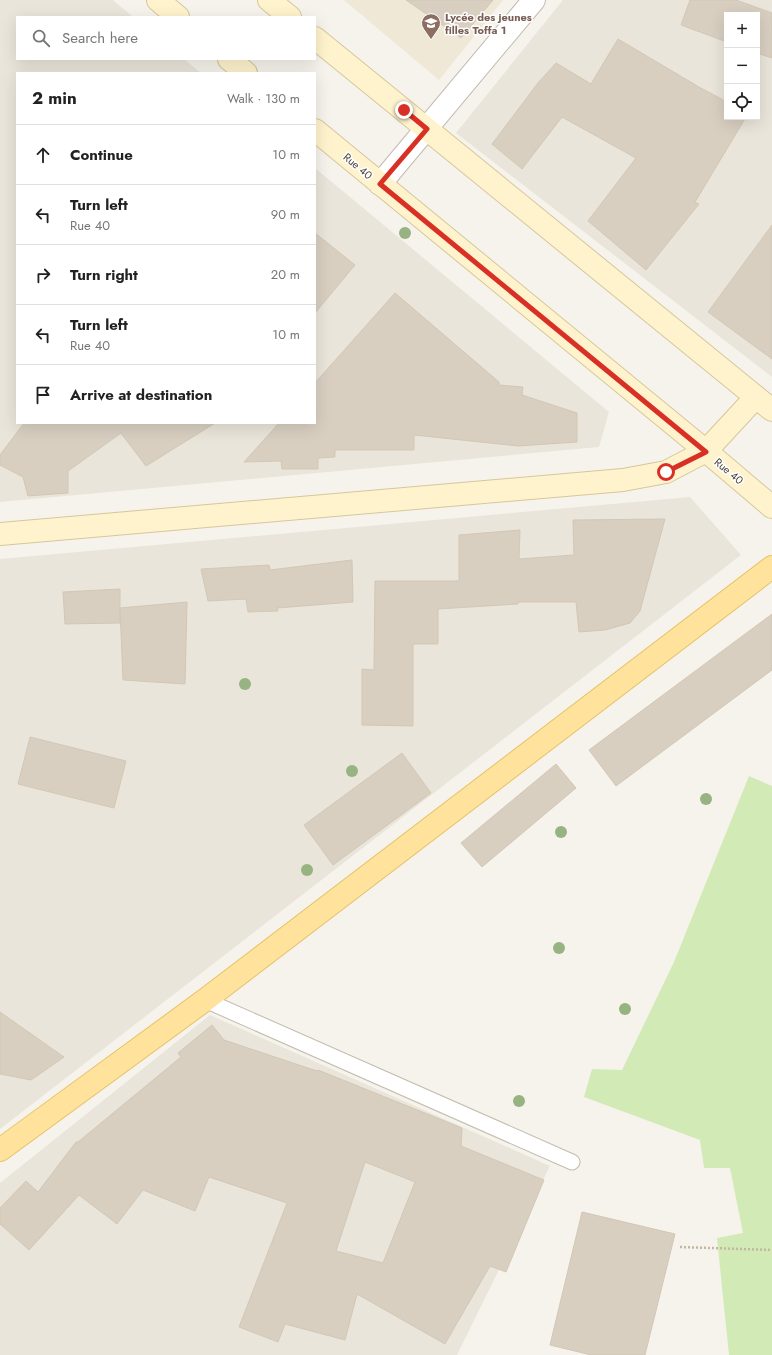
<!DOCTYPE html>
<html lang="en">
<head>
<meta charset="utf-8">
<style>
  :root { --surface:#fff; --page:#f2f2f2; --text:#222; --muted:#767676; --line:#e0e0e0 }
  body { margin:0; font-family:Jost,sans-serif; background:var(--page); color:var(--text) }
  .controls { position:absolute; right:12px; top:12px; display:grid; overflow:hidden; border-radius:0px; box-shadow:0 4px 16px #0002 }
  .controls button { width:36px; height:36px; display:grid; place-items:center; padding:0; border:0; border-bottom:1px solid var(--line); background:var(--surface); color:var(--text); font:20px sans-serif }
  .stop { position:absolute; width:12px; height:12px; margin:-9px; border:3px solid #d93025; border-radius:50%; background:#fff }
  .stop.end { background:#d93025; border-color:#fff; box-shadow:0 1px 4px #0008 }
  .list { margin:0; padding:0; list-style:none }
  h2 { display:flex; justify-content:space-between; align-items:center; height:52px; margin:0; padding:0 16px; font-size:17px }
  h2 small { font-size:13px; font-weight:400; color:var(--muted) }
  .list li { display:grid; grid-template-columns:26px 1fr auto; gap:12px; align-items:center; box-sizing:border-box; height:60px; padding:0 16px; border-top:1px solid var(--line) }
  .list b { display:block; font-size:15px; white-space:nowrap }
  .list p { margin:0; font-size:13px; white-space:nowrap; color:var(--muted) }
  .list em { font-size:13px; font-style:normal; color:var(--muted) }
  .icon { flex:none; width:22px; height:22px; fill:none; stroke:currentColor; stroke-width:2; stroke-linecap:round; stroke-linejoin:round }
  .map { position:relative; flex:none; width:772px; height:1355px; overflow:hidden }
  .search { position:absolute; background:var(--surface); box-shadow:0 4px 16px #0002; left:16px; top:16px; width:300px; height:44px; display:flex; align-items:center; gap:10px; box-sizing:border-box; padding:0 14px; border-radius:0px; color:var(--muted); font-size:15px }
  .panel { position:absolute; background:var(--surface); box-shadow:0 4px 16px #0002; left:16px; top:72px; width:300px; height:352px; border-radius:0px }
  .map>svg:first-child { display:block }
  .residential { fill:#eae5da; fill-rule:evenodd }
  .education { fill:#efe8d6 }
  .green { fill:#d2eab5 }
  .building { fill:#d8cfc1; stroke:#d3c7b4; fill-rule:evenodd }
  .lines { fill:none; stroke-linecap:round; stroke-linejoin:round }
  .lane-casing { stroke:#c2bbae; stroke-width:17 }
  .street-casing { stroke:#c2bbae; stroke-width:24 }
  .secondary-casing { stroke:#d6c79b; stroke-width:24 }
  .primary-casing { stroke:#e6c16a; stroke-width:24 }
  .path { stroke:#c4b79f; stroke-width:2.5; stroke-dasharray:2 2; stroke-linecap:butt }
  .lane { stroke:#fff; stroke-width:15 }
  .street { stroke:#fff; stroke-width:22 }
  .secondary { stroke:#fff3cd; stroke-width:22 }
  .primary { stroke:#ffe39c; stroke-width:22 }
  .tree { fill:#97b381 }
  .route { stroke:#d93025; stroke-width:5 }
  .labels { text-anchor:middle; stroke-width:3; stroke-linejoin:round; paint-order:stroke }
  .education-label { font-size:11px; font-weight:bold; fill:#785e54; stroke:#fff; text-anchor:start }
  .street-label { font-size:11px; fill:#4b4439; stroke:#fff }
</style>
</head>
<body>
<div class="map">
<svg width="772" height="1355" viewBox="0 0 772 1355">
  <rect width="100%" height="100%" fill="#f6f3ec"/>
  <!-- residential -->
  <g class="residential">
    <polygon points="0,0 113,0 133,17 17,17 17,59 184,59 201,73 17,73 17,423 315,423 315,168 609,412 599,447 0,502"/>
    <path d="M563,0H772V377L456,133ZM727,15H757V117H727Z"/>
    <polygon points="690,497 741,555 0,1129 0,559"/>
    <polygon points="210,1015 550,1166 457,1355 0,1355 0,1183"/>
  </g>
  <!-- education -->
  <polygon class="education" points="344,0 503,0 439,80"/>
  <!-- green -->
  <polygon class="green" points="749,776 772,786 772,1355 729,1355 717,1238 743,1233 730,1168 704,1168 700,1140 584,1097 592,1069 622,1070 674,962"/>
  <!-- building -->
  <g class="building">
    <polygon points="406,0 493,0 461,38"/>
    <polygon points="690,0 736,0 772,13 772,58 757,53 757,15 727,15 727,42 681,25"/>
    <polygon points="618,39 699,87 727,102 727,117 746,117 695,202 699,204 646,270 588,221 636,158 562,117 522,169 492,144 538,83 556,63 591,84"/>
    <polygon points="772,225 772,359 708,312"/>
    <polygon points="315,233 355,265 315,313"/>
    <polygon points="395,293 499,382 499,385 523,387 522,395 577,413 577,442 518,446 414,435 414,450 335,450 335,457 318,458 318,469 282,469 281,461 244,462 279,423 315,423 315,383"/>
    <polygon points="24,423 215,423 146,466 121,433 68,471 68,493 28,496 23,477 0,465 0,455"/>
    <polygon points="665,519 640,611 630,623 605,630 579,632 576,602 518,602 518,604 438,609 438,644 413,644 413,726 362,725 362,669 374,670 375,581 459,581 459,535 520,530 519,559 574,555 573,520"/>
    <polygon points="352,560 353,602 277,608 278,611 248,612 246,599 208,601 201,569 269,565 270,570"/>
    <polygon points="120,589 120,623 65,624 63,592"/>
    <polygon points="187,602 185,684 123,680 120,608"/>
    <polygon points="772,614 772,670 616,786 589,750"/>
    <polygon points="30,737 126,761 114,808 18,784"/>
    <polygon points="402,753 431,793 333,865 304,825"/>
    <polygon points="556,764 576,788 482,867 461,843"/>
    <polygon points="0,1012 64,1057 31,1080 0,1074"/>
    <path d="M212,1025L224,1040L317,1071L318,1070L462,1128L461,1146L544,1180L506,1272L490,1266L445,1344L357,1294L345,1340L285,1324L278,1342L239,1327L287,1203L209,1177L195,1211L143,1190L117,1224L79,1195L29,1250L0,1224V1208L26,1181L38,1192L76,1142H78L181,1057L178,1053ZM365,1162L415,1182L383,1263L336,1251Z"/>
    <polygon points="582,1212 675,1234 645,1355 591,1355 550,1345"/>
  </g>
  <g class="lines">
    <!-- lane casing -->
    <g class="lane-casing">
      <polyline id="lane" points="205,1000 572,1162"/>
    </g>
    <!-- street casing -->
    <g class="street-casing">
      <polyline id="street" points="380,184 534,0"/>
    </g>
    <!-- secondary casing -->
    <g class="secondary-casing">
      <g id="secondary">
        <polyline points="158,0 178,17"/>
        <polyline points="269,0 290,17"/>
        <polyline points="315,38 772,410"/>
        <polyline points="229,59 246,73"/>
        <polyline points="315,130 706,451 772,507"/>
        <polyline points="0,534 623,480 666,472 706,451 756,397"/>
      </g>
    </g>
    <!-- primary casing -->
    <g class="primary-casing">
      <polyline id="primary" points="0,1150 205,1000 772,567"/>
    </g>
    <!-- path -->
    <polyline class="path" points="680,1247 772,1250"/>
    <!-- lane -->
    <use href="#lane" class="lane"/>
    <!-- street -->
    <use href="#street" class="street"/>
    <!-- secondary -->
    <use href="#secondary" class="secondary"/>
    <!-- primary -->
    <use href="#primary" class="primary"/>
  </g>
  <!-- trees -->
  <g class="tree">
    <circle cx="405" cy="233" r="6"/>
    <circle cx="245" cy="684" r="6"/>
    <circle cx="352" cy="771" r="6"/>
    <circle cx="706" cy="799" r="6"/>
    <circle cx="561" cy="832" r="6"/>
    <circle cx="307" cy="870" r="6"/>
    <circle cx="559" cy="948" r="6"/>
    <circle cx="625" cy="1009" r="6"/>
    <circle cx="519" cy="1101" r="6"/>
  </g>
  <g class="lines">
    <!-- route -->
    <polyline class="route" points="404,110 427,129 380,184 706,452 666,472"/>
  </g>
  <!-- icons -->
  <defs>
    <g id="school-pin" transform="scale(1)"><path d="M0 17L-7.5 6A9.5 9.5 0 1 1 7.5 6Z" fill="#8d6e63" stroke="#fff"/><path d="M0-5L7-2L0 1L-7-2ZM-4 1L0 2.5L4 1V4Q0 6-4 4Z" fill="#fff"/></g>
  </defs>
  <g fill-rule="evenodd">
    <use href="#school-pin" x="431" y="23"/>
  </g>
  <g class="labels">
    <!-- education labels -->
    <g class="education-label">
      <text x="445" y="21">Lycée des jeunes<tspan x="445" dy="13">filles Toffa 1</tspan></text>
    </g>
    <!-- street labels -->
    <g class="street-label">
      <text transform="translate(358 166) rotate(40)" y="4">Rue 40</text>
      <text transform="translate(729 471) rotate(40)" y="4">Rue 40</text>
    </g>
  </g>
</svg>
<div class="controls">
<button>+</button>
<button>−</button>
<button><svg class="icon" aria-label="locate" viewBox="0 0 24 24"><circle cx="12" cy="12" r="6"/><path d="M12 2v4M12 18v4M2 12h4M18 12h4"/></svg></button>
</div>
<div class="stop" style="left:666px;top:472px"></div>
<div class="stop end" style="left:404px;top:110px"></div>
<div class="search"><svg class="icon" aria-label="search" viewBox="0 0 24 24"><circle cx="10" cy="10" r="6"/><path d="M15 15l6 6"/></svg>Search here</div>
<section class="panel">
<h2>2 min<small>Walk · 130 m</small></h2>
<ul class="list">
<li><svg class="icon" aria-label="ahead" viewBox="0 0 24 24"><path d="M12 20V5M6 11l6-6 6 6"/></svg><div><b>Continue</b></div><em>10 m</em></li>
<li><svg class="icon" aria-label="left" viewBox="0 0 24 24"><path d="M17 20v-9H6M10 6l-5 5 5 5"/></svg><div><b>Turn left</b><p>Rue 40</p></div><em>90 m</em></li>
<li><svg class="icon" aria-label="right" viewBox="0 0 24 24"><path d="M7 20v-9h11M14 6l5 5-5 5"/></svg><div><b>Turn right</b></div><em>20 m</em></li>
<li><svg class="icon" aria-label="left" viewBox="0 0 24 24"><path d="M17 20v-9H6M10 6l-5 5 5 5"/></svg><div><b>Turn left</b><p>Rue 40</p></div><em>10 m</em></li>
<li><svg class="icon" aria-label="arrive" viewBox="0 0 24 24"><path d="M6 21V4h12l-3 4 3 4H6"/></svg><div><b>Arrive at destination</b></div></li>
</ul>
</section>
</div>
</body>
</html>
